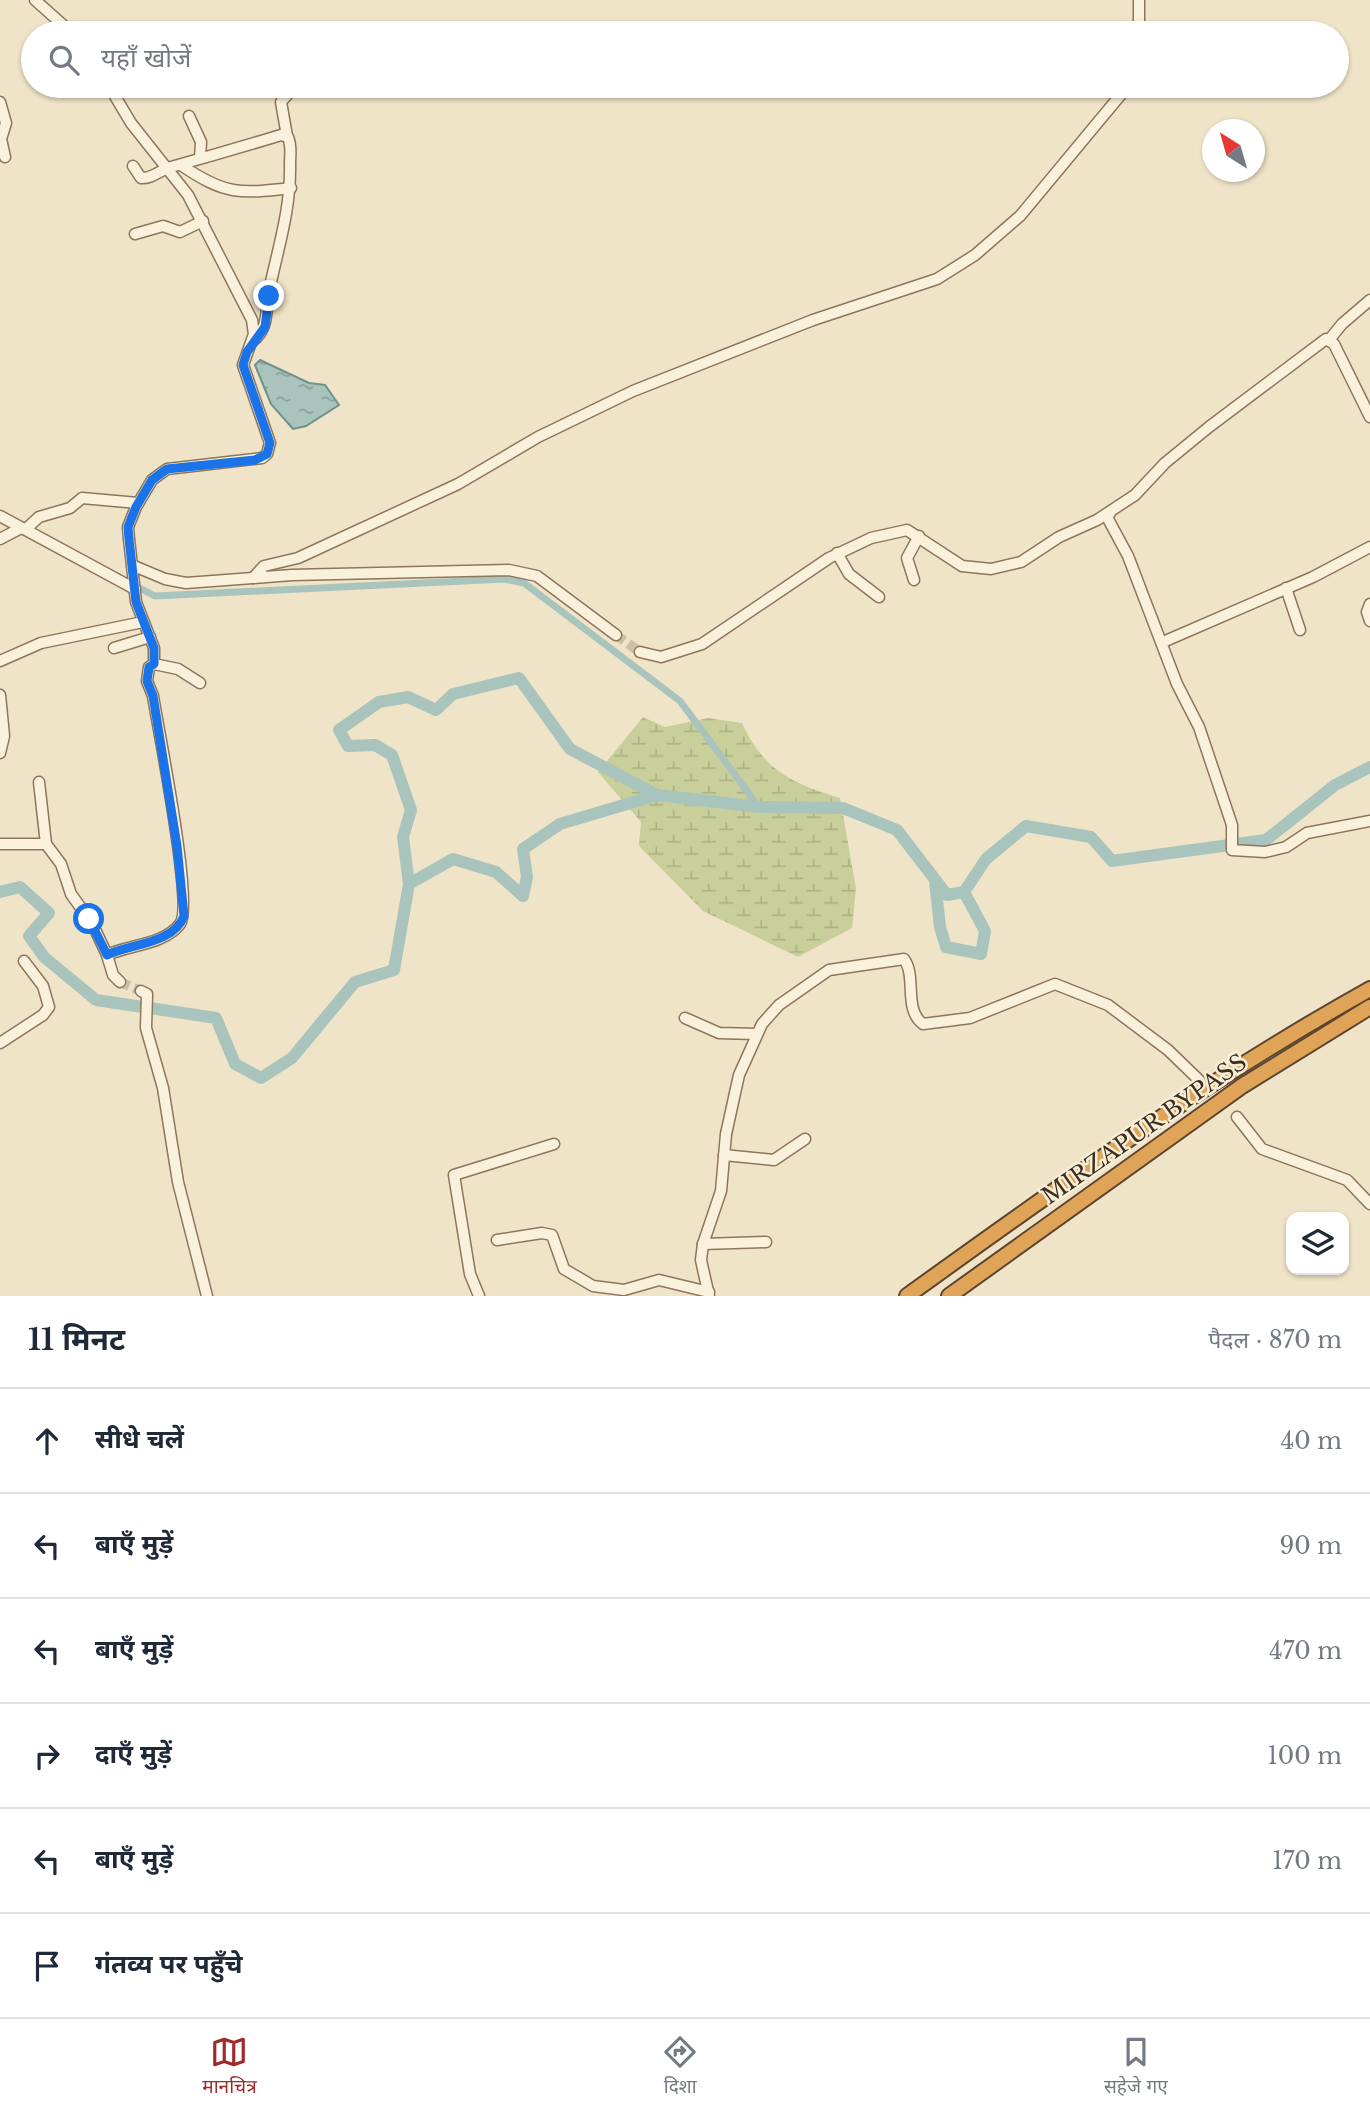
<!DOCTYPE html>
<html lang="hi">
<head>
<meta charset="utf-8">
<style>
  :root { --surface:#fff; --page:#f2f2f3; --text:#1f2937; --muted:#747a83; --line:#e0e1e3; --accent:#9e2a2b }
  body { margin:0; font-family:"Libre Baskerville","Noto Sans Devanagari",serif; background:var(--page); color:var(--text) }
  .controls { position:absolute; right:21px; bottom:21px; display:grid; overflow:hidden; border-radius:14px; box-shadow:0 2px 5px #0004 }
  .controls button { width:63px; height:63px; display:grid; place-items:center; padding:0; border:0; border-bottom:2px solid var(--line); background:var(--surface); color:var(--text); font:35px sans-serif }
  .compass { position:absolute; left:1202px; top:119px; width:63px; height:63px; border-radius:50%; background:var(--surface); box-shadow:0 2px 5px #0004; rotate:323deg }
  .stop { position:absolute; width:21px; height:21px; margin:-16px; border:5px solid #1a73e8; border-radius:50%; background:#fff }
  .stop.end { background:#1a73e8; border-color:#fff; box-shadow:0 2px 7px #0008 }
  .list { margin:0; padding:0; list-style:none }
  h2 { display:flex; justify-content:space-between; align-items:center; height:91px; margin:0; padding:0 28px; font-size:30px }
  h2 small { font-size:23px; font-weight:400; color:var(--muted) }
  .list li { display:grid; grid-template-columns:46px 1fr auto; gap:21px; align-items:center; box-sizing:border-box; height:105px; padding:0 28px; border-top:2px solid var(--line) }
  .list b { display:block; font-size:26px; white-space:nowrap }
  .list em { font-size:23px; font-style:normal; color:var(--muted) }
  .icon { flex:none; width:38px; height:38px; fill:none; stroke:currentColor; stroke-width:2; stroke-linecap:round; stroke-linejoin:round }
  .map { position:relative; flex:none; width:1370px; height:1296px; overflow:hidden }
  .search { position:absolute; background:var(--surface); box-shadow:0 2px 5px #0004; left:21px; right:21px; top:21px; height:77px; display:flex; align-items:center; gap:18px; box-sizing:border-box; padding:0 24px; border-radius:38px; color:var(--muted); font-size:26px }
  .sheet { height:721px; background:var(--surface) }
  nav { display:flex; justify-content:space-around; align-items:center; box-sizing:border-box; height:98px; border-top:2px solid var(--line); background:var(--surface); font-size:19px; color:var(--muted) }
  nav a { display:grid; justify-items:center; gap:4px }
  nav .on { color:var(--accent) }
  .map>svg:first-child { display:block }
  .wetland { fill:url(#wetland-marsh) }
  .water { fill:url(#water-ripples); stroke:#6f938a; stroke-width:2 }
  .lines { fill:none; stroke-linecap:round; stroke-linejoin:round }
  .canal { stroke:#a9c4bc; stroke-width:7 }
  .river { stroke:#a9c4bc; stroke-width:12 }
  .minor-tunnel { stroke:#ccc0a6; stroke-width:10; stroke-dasharray:10 5; stroke-linecap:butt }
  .minor-casing { stroke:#8d765c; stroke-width:13 }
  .highway-casing { stroke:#5b4430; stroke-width:18 }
  .minor { stroke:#faf1dc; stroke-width:10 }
  .highway { stroke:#e0a458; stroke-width:14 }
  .route { stroke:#1a73e8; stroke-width:9 }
  .labels { text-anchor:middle; stroke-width:5; stroke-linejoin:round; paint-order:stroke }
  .street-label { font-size:23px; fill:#3d2e20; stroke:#f7eed8 }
</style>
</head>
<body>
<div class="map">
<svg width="1370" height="1296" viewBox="0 0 1370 1296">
  <defs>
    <pattern id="wetland-marsh" width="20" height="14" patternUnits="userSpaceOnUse" patternTransform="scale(1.75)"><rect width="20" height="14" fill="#c9cf9b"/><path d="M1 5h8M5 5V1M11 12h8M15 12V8" fill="none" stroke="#aeb285"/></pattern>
    <pattern id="water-ripples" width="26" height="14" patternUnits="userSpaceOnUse" patternTransform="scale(1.75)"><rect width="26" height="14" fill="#a9c4bc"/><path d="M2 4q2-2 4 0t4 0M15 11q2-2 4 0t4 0" fill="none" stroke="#8ba098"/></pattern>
  </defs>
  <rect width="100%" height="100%" fill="#f0e4c8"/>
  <!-- wetland -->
  <path class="wetland" d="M643,717L665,727L708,718L742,723C764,771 792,783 840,798L856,888L852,928L798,957L703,911L639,846L641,822L598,772Z"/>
  <!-- water -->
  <polygon class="water" points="260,360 309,383 325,385 339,405 306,426 293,429 271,404 255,365"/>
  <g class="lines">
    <!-- canal -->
    <polyline class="canal" points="132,584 155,596 505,579 524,583 680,701 759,807"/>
    <!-- river -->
    <g class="river">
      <polyline points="935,881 940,927 946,947 981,954 985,931 964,892"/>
      <polyline points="409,884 403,837 411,810 392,755 375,745 348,746 339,730 379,702 408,697 436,710 453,694 519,678 570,749 657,795"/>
      <polyline points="0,892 20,887 49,913 29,936 44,957 96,1000 216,1018 235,1064 261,1078 292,1058 355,982 394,970 409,884 453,859 496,872 523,896 527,877 523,849 560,824 657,795 759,807 843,808 897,830 947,895 964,892 986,859 1026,826 1091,837 1112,861 1266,840 1335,785 1370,767"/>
    </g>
    <!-- minor-tunnel -->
    <g class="minor-tunnel">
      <polyline points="616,635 640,652"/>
      <polyline points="120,982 141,991"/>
    </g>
    <!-- minor casing -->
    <g class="minor-casing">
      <g id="minor">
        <polyline points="35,0 72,33"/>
        <polyline points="1139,33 1139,0"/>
        <path d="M109,86L131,123L188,195L252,320L254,334L243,365L270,443L267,454L262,458L167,469L152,480L136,507L128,527L129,539L136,602L154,648V664L149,667L147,681L153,696C158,728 194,906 180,924C164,945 128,945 107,955L113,975L120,982"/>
        <polyline points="0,102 6,123 1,139 5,157"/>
        <polyline points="189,116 201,142 200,158"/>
        <polyline points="287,136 281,102 293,88"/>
        <path d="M181,165C225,195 239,194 291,188"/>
        <path d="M133,166L141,178C152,179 160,170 171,167C207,157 245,146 281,135L288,137C292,147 290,154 290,164C291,209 278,248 269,291C265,310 270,327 253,341"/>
        <polyline points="135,234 163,226 180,232 203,221"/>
        <polyline points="1329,340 1342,324 1370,300"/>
        <polyline points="1110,513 1107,517 1128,556 1177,684 1199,727 1232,825 1232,850 1265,852 1286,847 1307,833 1370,821"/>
        <polyline points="0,516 135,589"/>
        <polyline points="26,529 39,517 70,508 82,498 138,503"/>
        <polyline points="0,539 21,528"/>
        <polyline points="837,553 849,574 879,597"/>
        <polyline points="134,566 165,579 186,583 292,575 509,570 537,576 616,635"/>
        <polyline points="253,578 264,566 298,558 458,484 538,437 633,391 813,320 937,279 975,255 1020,216 1128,86"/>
        <polyline points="914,580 907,558 919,536"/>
        <polyline points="1286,588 1300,630"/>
        <polyline points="1370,604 1367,612 1370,621"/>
        <polyline points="1163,642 1313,577 1370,547"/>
        <polyline points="114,648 150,637"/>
        <polyline points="640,652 661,657 702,644 829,558 871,538 907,530 962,566 991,569 1021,562 1059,537 1097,520 1135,495 1165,463 1209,427 1326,339 1334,344 1370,417"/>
        <polyline points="0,661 41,643 143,622"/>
        <polyline points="154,664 178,669 200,683"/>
        <polyline points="0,695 4,736 0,753"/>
        <polyline points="39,782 46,844 61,864 71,894 93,925 107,955"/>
        <polyline points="0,844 46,844"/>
        <polyline points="141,991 147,994 146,1028 163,1088 178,1182 207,1296"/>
        <polyline points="685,1018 719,1033 757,1034"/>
        <polyline points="0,1043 43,1015 49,1007 43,986 24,961"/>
        <polyline points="1237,1117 1262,1149 1347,1180 1370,1204"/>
        <polyline points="724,1155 774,1160 805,1139"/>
        <polyline points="497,1240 542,1233 552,1235 564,1269 593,1286 624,1290 659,1280 709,1292"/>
        <polyline points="703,1244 766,1242"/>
        <polyline points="479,1296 470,1274 454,1175 554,1144"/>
        <path d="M709,1296L701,1260L703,1244L721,1191L726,1134L739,1075L762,1024L779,1005L829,970L904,959C917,977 903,1009 923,1024L970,1018L1055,984L1108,1005L1168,1050L1200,1081"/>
      </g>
    </g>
    <!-- highway casing -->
    <g class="highway-casing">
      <g id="highway">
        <path d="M907,1296C1058,1187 1207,1080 1370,989"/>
        <polyline points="949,1296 1242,1086 1370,1007"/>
      </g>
    </g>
    <!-- minor -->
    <use href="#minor" class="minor"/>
    <!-- highway -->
    <use href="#highway" class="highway"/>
  </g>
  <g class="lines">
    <!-- route -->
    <path class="route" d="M89,919L107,955C129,944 174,944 184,916L177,846L153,696L147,681L149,667L154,664V648L136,602L129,539L128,527L136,507L152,480L167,469L255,460L267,454L270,443L243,365L247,352L265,327L269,296"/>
  </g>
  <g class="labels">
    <!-- street labels -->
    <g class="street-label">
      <text transform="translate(1144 1129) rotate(-35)" y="8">MIRZAPUR BYPASS</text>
    </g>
  </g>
</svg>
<div class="controls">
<button><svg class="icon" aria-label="layers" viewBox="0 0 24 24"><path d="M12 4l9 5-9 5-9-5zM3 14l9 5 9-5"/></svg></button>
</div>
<svg class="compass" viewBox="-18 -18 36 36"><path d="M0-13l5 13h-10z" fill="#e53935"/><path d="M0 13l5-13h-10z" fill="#747a83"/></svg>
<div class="stop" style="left:89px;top:919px"></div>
<div class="stop end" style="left:269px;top:296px"></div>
<div class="search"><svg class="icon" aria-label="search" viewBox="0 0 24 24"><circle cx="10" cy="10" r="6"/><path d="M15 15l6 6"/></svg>यहाँ खोजें</div>
</div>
<section class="sheet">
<h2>11 मिनट<small>पैदल · 870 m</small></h2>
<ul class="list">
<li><svg class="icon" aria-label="ahead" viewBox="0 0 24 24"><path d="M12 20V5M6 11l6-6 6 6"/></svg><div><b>सीधे चलें</b></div><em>40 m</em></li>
<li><svg class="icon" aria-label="left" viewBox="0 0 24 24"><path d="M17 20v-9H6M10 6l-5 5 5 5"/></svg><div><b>बाएँ मुड़ें</b></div><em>90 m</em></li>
<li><svg class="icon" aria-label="left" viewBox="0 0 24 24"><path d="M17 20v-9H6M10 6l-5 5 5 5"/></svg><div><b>बाएँ मुड़ें</b></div><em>470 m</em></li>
<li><svg class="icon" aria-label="right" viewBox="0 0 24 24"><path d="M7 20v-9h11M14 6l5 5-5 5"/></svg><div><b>दाएँ मुड़ें</b></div><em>100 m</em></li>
<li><svg class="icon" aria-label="left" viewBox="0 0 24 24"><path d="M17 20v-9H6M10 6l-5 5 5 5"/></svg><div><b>बाएँ मुड़ें</b></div><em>170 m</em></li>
<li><svg class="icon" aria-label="arrive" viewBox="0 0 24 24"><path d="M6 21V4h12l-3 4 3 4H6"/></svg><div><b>गंतव्य पर पहुँचे</b></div></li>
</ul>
</section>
<nav>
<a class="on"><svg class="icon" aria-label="map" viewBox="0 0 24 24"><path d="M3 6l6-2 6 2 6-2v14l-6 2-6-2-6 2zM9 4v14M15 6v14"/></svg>मानचित्र</a>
<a><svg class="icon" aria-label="directions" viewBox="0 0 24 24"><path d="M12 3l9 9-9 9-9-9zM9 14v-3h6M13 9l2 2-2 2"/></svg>दिशा</a>
<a><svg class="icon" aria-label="saved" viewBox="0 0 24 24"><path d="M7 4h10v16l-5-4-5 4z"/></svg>सहेजे गए</a>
</nav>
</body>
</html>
